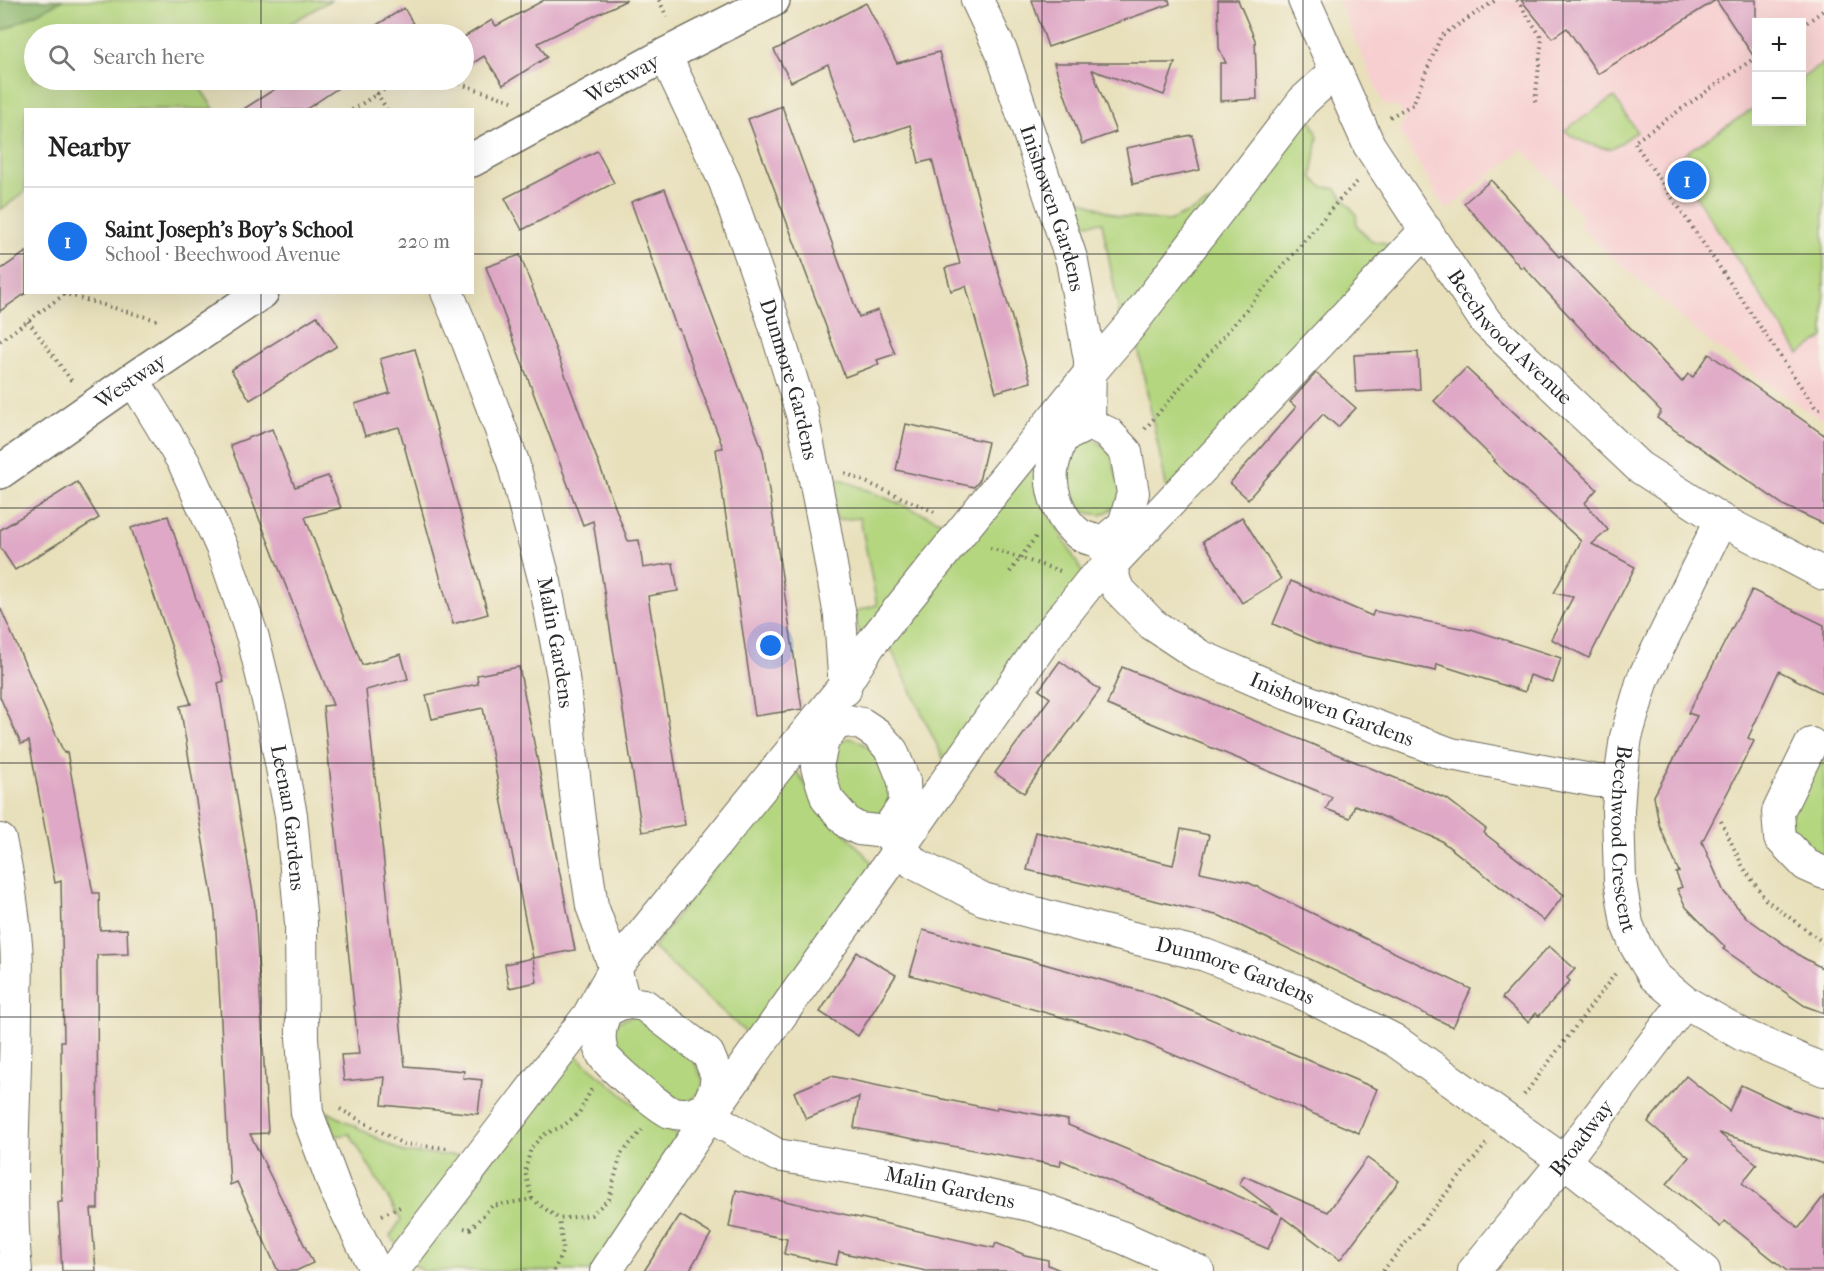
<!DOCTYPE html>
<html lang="en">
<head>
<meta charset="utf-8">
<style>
  :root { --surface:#fff; --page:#f2f2f2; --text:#222; --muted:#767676; --line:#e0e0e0; --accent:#1a73e8 }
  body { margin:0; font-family:"IM FELL French Canon",serif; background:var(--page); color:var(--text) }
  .controls { position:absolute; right:18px; top:18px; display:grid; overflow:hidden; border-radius:0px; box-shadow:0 6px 24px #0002 }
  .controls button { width:54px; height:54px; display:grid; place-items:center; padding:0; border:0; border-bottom:2px solid var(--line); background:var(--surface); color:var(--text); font:30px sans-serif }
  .you { position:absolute; left:771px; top:646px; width:21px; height:21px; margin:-15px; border:4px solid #fff; border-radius:50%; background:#1a73e8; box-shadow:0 0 0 9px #1a73e833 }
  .badge { display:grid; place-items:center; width:39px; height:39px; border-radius:50%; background:var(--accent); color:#fff; font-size:20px; font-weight:700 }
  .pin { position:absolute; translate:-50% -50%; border:3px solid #fff; box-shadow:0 2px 6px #0006 }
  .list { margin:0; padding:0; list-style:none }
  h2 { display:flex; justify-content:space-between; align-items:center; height:78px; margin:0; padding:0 24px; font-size:26px }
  h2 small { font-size:20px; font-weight:400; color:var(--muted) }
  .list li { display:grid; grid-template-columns:39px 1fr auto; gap:18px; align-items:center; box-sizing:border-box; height:108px; padding:0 24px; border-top:2px solid var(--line) }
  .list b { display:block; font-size:22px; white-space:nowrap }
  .list p { margin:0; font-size:20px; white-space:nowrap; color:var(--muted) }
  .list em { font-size:20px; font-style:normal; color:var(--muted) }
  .icon { flex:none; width:33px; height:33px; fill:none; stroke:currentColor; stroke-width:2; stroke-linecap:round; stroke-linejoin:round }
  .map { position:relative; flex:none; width:1824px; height:1271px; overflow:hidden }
  .search { position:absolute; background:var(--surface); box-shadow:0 6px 24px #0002; left:24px; top:24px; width:450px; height:66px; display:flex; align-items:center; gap:15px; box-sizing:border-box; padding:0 21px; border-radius:33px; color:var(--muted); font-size:22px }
  .panel { position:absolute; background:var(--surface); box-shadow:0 6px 24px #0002; left:24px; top:108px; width:450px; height:186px; border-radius:0px }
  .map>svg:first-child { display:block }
  .built { fill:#f7cfd0; fill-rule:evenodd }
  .green { fill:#b4d67f; stroke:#708055; stroke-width:1.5 }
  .forest { fill:#8fb76e; stroke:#5d714c; stroke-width:1.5 }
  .building { fill:#dfa8c6 }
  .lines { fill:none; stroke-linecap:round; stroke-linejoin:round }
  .street-casing { stroke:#6d6a5d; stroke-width:34 }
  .secondary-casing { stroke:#6d6a5d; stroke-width:36 }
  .path { stroke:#6d6a5d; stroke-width:4; stroke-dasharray:1.5 4.5; stroke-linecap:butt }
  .street { stroke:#fff; stroke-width:32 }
  .secondary { stroke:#fff; stroke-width:33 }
  .grid { fill:none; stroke:#2b2b2b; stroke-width:1.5; stroke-opacity:0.55 }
  .labels { text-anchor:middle; stroke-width:4.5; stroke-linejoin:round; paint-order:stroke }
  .street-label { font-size:21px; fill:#2b2b2b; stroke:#f7f3e8 }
</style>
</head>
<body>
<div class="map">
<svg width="1824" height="1271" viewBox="0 0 1824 1271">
  <rect width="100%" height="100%" fill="#f7f3e8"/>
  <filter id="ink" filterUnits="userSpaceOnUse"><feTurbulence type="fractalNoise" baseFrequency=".0167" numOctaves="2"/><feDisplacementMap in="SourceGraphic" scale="12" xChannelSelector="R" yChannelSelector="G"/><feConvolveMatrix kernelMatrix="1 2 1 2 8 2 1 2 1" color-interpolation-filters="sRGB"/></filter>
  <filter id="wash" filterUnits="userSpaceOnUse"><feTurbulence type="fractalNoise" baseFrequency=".008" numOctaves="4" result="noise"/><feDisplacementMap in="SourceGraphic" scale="24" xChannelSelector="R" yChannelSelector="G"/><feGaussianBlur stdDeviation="1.35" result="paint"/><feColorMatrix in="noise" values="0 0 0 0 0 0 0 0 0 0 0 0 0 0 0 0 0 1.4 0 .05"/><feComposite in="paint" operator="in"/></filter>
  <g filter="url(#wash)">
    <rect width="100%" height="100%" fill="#e8e0bb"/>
    <!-- built -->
    <path class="built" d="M1338,0H1824V420L1810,413L1706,340L1580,228L1581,215L1523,149L1446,210L1399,131L1405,119L1398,107L1384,105ZM1756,22H1802V122H1756Z"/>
    <!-- green -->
    <g class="green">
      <polygon points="0,0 331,0 272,34 34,34 34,80 195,80 214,109 26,110 25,192 0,210"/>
      <polygon points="1824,63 1824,337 1799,354 1673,161 1756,107 1756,122 1802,122 1802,78"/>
      <path d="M1614,97L1637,132C1629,136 1619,146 1611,148C1600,150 1571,138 1565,130Z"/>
      <polygon points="1305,106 1318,136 1312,177 1322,187 1335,188 1356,214 1357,226 1371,241 1385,243 1393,252 1168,495 1136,338"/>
      <polygon points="1071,196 1118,216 1169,221 1222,197 1121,323 1102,222 1078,225"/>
      <path d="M1091,436L1111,454L1121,492L1115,507L1102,515L1083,512C1062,486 1061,478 1068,446Z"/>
      <polygon points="1033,465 1041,499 1086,579 947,766 886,638"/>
      <polygon points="828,479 843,480 945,523 952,530 869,635 858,632 856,611 877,605 860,518 837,520"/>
      <path d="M849,738C865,741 871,750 880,763C908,804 871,836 842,795C839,790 833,785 832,779C829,771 830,760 829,752L838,742Z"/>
      <polygon points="1824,739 1824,860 1790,836 1790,804"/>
      <polygon points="791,763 816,801 877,868 754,1040 653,948"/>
      <path d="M637,1014L690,1053L704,1082C702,1085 701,1092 698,1095C676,1119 632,1071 614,1058L612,1024Z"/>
      <polygon points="574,1054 641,1110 683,1139 596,1271 423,1271 411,1262"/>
      <polygon points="328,1112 405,1153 472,1156 400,1248 390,1236 401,1220 350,1134 335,1136"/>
    </g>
    <!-- forest -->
    <polygon class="forest" points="0,0 63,0 0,32"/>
    <g id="blocks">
      <!-- building -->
      <g class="building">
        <polygon points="544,0 627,0 538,43 547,57 503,85 484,56 464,69 464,37 492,20 496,26"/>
        <polygon points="1032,0 1169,0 1170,4 1048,47"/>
        <polygon points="1218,0 1238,0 1255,40 1257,99 1220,101 1220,63 1226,63 1219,48"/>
        <polygon points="1521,0 1716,0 1598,74 1567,28 1552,38"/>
        <polygon points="1716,0 1756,0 1756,60"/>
        <polygon points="866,3 897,63 939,52 993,254 1031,382 996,392 966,286 951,291 945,268 960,264 932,160 919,163 910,125 856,144 828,64 791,82 774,50"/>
        <polygon points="404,8 419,34 362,34"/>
        <polygon points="1054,63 1175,63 1164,95 1092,70 1116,132 1082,144"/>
        <polygon points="289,80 350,80 305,110 242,110"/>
        <polygon points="782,106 859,317 878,310 895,354 877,360 879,364 845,377 748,119"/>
        <polygon points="1192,135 1200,170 1133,184 1126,148"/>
        <polygon points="597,151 614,183 522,230 505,198"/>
        <polygon points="1491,180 1559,257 1561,255 1682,382 1688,374 1693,377 1709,354 1824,435 1824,524 1785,506 1657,418 1661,411 1594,343 1523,266 1521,268 1464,203"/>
        <polygon points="665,189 763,451 802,709 755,716 716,449 723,448 679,329 677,329 631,202"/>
        <polygon points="26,252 26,293 0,311 0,270"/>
        <polygon points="520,255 628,541 639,540 643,568 673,563 678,591 648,596 685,825 642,832 593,521 583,525 486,267"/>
        <polygon points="317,316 337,346 250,400 231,370"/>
        <polygon points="415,349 488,614 453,624 399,427 365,436 355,404 390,393 380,359"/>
        <polygon points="1418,352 1420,389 1356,392 1354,355"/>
        <polygon points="1466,368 1597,489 1585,503 1608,530 1592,544 1635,567 1589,658 1551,639 1573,597 1554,593 1581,541 1493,461 1495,460 1434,401"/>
        <polygon points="1316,373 1356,408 1338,427 1323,414 1248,499 1230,483 1296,407 1290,402"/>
        <polygon points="906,424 988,442 979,481 974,487 896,470"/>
        <polygon points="272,429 295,487 328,476 341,508 305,517 362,665 401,654 408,679 366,690 405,1066 464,1071 463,1078 482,1080 478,1114 382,1105 385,1077 344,1081 341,1055 359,1054 323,706 333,705 230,445"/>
        <polygon points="77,482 99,518 15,570 0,547 0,530"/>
        <polygon points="168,516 224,681 218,683 255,906 268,1133 250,1134 313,1263 296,1271 278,1271 237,1182 230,1185 215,913 180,706 191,704 131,528"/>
        <polygon points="1242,517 1281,579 1242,603 1203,541"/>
        <polygon points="1291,581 1372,616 1374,611 1470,630 1471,629 1561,658 1553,683 1530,675 1525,692 1437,664 1436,671 1332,649 1273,624"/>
        <polygon points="1752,590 1824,625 1824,694 1779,671 1748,738 1754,741 1702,842 1724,892 1747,918 1802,957 1824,969 1824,1013 1805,1006 1723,949 1725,947 1686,907 1677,889 1682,887 1676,873 1679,872 1659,824 1654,796 1697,716 1688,713"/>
        <polygon points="0,607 64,753 67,752 93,893 99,893 100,930 127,929 128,954 97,955 98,1209 91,1209 96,1271 62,1271 58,1202 62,1202 61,1041 64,1041 61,881 55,883 29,741 21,744 0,697"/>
        <polygon points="1060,661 1100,690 1024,793 995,773 1050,698 1039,690"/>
        <polygon points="519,667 575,950 533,958 483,708 432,719 426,695 478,684 477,675"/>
        <polygon points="1122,667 1447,799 1486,829 1484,833 1564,895 1544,921 1440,840 1355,805 1350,818 1326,809 1332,797 1107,705"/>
        <polygon points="1181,829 1209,835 1200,872 1247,882 1471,989 1453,1027 1220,916 1027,870 1036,832 1173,865"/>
        <polygon points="923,930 1151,994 1377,1089 1359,1133 1129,1036 910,975"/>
        <polygon points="1549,946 1575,969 1567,978 1570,981 1539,1016 1536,1013 1528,1022 1502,998"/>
        <polygon points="857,952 896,975 858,1036 820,1012"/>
        <polygon points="533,958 537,982 509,988 505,964"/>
        <polygon points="831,1076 996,1110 997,1107 1068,1120 1068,1125 1220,1188 1279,1214 1239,1184 1244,1176 1328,1212 1367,1158 1399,1181 1340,1260 1282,1217 1268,1249 1061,1160 1060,1166 854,1128 859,1097 806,1119 794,1092"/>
        <polygon points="1686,1076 1729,1111 1741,1085 1792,1109 1824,1119 1824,1164 1719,1133 1757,1164 1742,1183 1799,1228 1824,1196 1824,1271 1787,1271 1725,1221 1720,1227 1667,1184 1689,1157 1648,1122"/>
        <polygon points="736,1190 994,1248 996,1243 1025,1255 1048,1260 1048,1265 1062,1271 926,1271 839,1252 836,1265 784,1254 787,1239 729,1227"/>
        <polygon points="680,1215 711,1234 689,1271 644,1271"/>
      </g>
    </g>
  </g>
  <g filter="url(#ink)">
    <use href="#blocks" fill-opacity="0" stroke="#6d6a5d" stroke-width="1.5"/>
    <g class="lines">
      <!-- street casing -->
      <g class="street-casing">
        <g id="street">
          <path id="s1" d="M977,0L1002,53L1072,261L1090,360L1089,424"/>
          <path id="s2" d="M1304,0L1369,145L1486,322L1639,467L1721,520L1824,574"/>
          <path id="s3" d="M665,55L725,182L772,316L802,414L824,525L840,616L845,690"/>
          <path id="s4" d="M447,292L468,342L513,462L545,582L563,677L578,812L592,906L615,968L624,1002"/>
          <path id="s5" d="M133,379L184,463L223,550L253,638L273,721L291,815L301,923L302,1037L307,1113L335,1188L376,1271"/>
          <path d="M1089,424L1108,433L1126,452L1133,493L1124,525L1103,542C1096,540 1086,539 1080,535C1061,522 1050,493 1052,471C1053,460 1058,449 1061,438Z"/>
          <path id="s6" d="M1721,520L1643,679L1626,737L1620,781L1618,811L1620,881L1627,924L1636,946L1654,976L1685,1002L1743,1035L1824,1070"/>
          <path id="s7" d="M1105,549L1117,588L1152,624L1200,656L1288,694L1451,754L1597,781H1620"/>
          <polyline points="1811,744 1778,812 1780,838 1806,865 1824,873"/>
          <path id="s8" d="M886,832L905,804L904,781L892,751L877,734L862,724L848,721L836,724L823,740L817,767L827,799L848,823L859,829L886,832L914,863L983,899L1087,927L1205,955L1300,992L1394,1040L1564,1161L1704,1271"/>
          <path d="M0,840C8,874 13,909 16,944C18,965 16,986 16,1007C16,1095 7,1184 16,1271"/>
          <path d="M624,1002L644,1005L708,1054L717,1076L715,1089L706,1109C693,1114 683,1116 670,1112C661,1109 606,1063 603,1055C597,1040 600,1024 606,1011Z"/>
          <path id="s9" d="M706,1109L723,1124L777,1155L889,1174L1034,1206L1124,1238L1198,1271"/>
          <polyline points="391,1271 398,1264 588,1016 615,968 844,686 869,646 1089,374 1130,326 1303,101 1336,71"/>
          <polyline points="606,1271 711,1113 883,872 1049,634 1091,581 1110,566 1426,230"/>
          <path id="s10" d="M1474,1271L1564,1161L1685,1002"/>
        </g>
      </g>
      <!-- secondary casing -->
      <g class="secondary-casing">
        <g id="secondary">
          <path id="s11" d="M472,160L665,55L773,0"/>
          <path id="s12" d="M0,472L133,379L262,292"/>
        </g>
      </g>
      <!-- path -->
      <g class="path">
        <polyline points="659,0 667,17"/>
        <polyline points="1517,0 1542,38 1535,102"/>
        <polyline points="1802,26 1824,10"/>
        <polyline points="1756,57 1634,142 1815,407 1824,411"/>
        <polyline points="448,80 512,101"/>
        <polyline points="377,93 387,110"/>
        <polyline points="352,110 399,80"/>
        <polyline points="1390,117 1413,104 1441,36 1496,0"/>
        <polyline points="28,321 73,383"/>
        <polyline points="0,341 65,294 160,321"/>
        <polyline points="1145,429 1339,200 1357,182"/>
        <polyline points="845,473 937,513"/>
        <polyline points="990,548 1060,571"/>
        <polyline points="1010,572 1038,534"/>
        <polyline points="1721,821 1743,867 1766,900 1824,943"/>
        <polyline points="1524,1095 1615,974"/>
        <polyline points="340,1109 403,1144 447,1148"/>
        <polyline points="532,1199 525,1172 531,1148 543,1135 563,1126 579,1113 592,1088"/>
        <polyline points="382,1215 400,1207"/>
        <polyline points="464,1228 470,1229 492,1206 532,1199 559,1219 591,1215 609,1199 621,1154 642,1130"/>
        <polyline points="554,1271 563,1250 559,1219"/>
        <polyline points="1383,1271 1487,1143"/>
      </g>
      <!-- street -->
      <use href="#street" class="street"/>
      <!-- secondary -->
      <use href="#secondary" class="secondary"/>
    </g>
  </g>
  <!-- grid -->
  <path class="grid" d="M261,0V34M521,0V1271M782,0V1271M1042,0V1271M1303,0V1271M1563,0V1271M261,80V110M0,254H26M472,254H1824M261,292V1271M0,508H1824M0,763H1824M0,1017H1824"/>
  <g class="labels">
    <!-- street labels -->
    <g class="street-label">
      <text dy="7" stroke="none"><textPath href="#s11" startOffset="171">Westway</textPath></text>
      <text dy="7" stroke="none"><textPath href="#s1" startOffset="222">Inishowen Gardens</textPath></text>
      <text dy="7" stroke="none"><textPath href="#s2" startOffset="398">Beechwood Avenue</textPath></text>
      <text dy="7" stroke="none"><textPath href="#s3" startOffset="348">Dunmore Gardens</textPath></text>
      <text dy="7" stroke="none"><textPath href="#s12" startOffset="159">Westway</textPath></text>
      <text dy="7" stroke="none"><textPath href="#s4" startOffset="368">Malin Gardens</textPath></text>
      <text dy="7" stroke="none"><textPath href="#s7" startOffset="291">Inishowen Gardens</textPath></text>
      <text dy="7" stroke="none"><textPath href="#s5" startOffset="470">Leenan Gardens</textPath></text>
      <text dy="7" stroke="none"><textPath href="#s6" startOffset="340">Beechwood Crescent</textPath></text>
      <text dy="7" stroke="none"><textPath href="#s8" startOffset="692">Dunmore Gardens</textPath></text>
      <text dy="7" stroke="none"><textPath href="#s10" startOffset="171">Broadway</textPath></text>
      <text dy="7" stroke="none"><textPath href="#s9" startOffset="261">Malin Gardens</textPath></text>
    </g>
  </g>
</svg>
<div class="controls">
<button>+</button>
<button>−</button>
</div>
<div class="you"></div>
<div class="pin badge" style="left:1687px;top:180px">1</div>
<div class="search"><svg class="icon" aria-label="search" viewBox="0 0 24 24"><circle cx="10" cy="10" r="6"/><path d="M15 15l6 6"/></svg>Search here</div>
<section class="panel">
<h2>Nearby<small></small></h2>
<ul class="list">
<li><span class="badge">1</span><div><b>Saint Joseph's Boy's School</b><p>School · Beechwood Avenue</p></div><em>220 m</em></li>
</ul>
</section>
</div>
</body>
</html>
